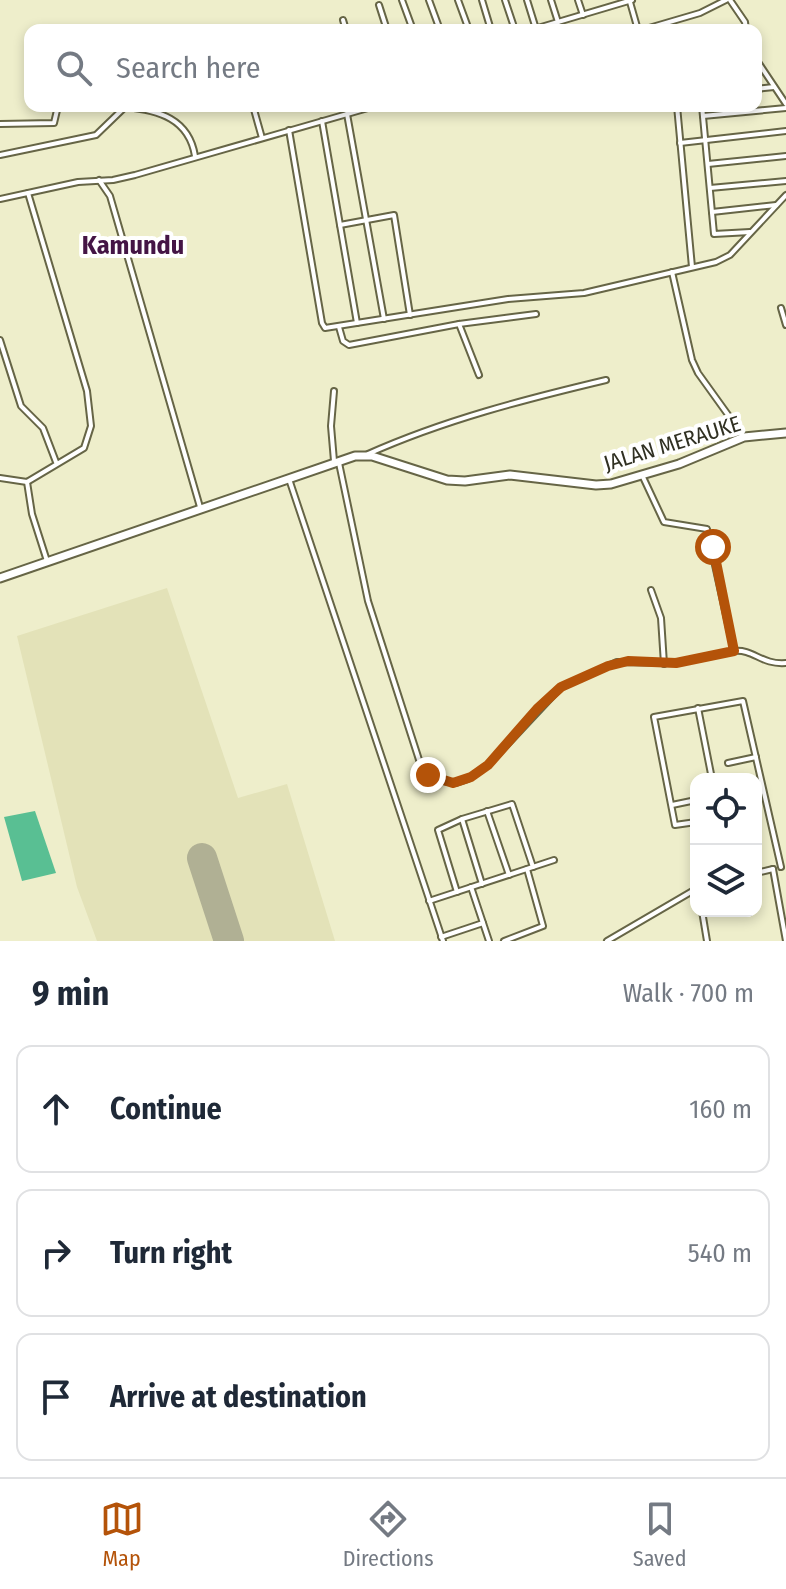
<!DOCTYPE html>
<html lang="en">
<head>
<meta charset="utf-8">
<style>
  :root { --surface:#fff; --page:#f6f6f7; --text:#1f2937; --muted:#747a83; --line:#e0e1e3; --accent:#b45309 }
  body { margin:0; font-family:"Fira Sans Condensed",sans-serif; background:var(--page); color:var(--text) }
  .controls { position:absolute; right:24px; bottom:24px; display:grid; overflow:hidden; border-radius:16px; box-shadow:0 4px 12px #0003 }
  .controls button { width:72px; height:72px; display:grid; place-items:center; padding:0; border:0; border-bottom:2px solid var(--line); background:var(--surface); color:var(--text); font:40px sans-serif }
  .stop { position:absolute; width:24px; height:24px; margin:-18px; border:6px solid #b45309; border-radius:50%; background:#fff }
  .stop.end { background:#b45309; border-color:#fff; box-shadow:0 2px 8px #0008 }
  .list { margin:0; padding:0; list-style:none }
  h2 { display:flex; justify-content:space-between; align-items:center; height:104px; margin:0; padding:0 32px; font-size:34px }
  h2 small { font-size:26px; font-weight:400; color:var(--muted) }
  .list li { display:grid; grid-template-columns:52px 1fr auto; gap:24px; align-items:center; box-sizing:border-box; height:128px; margin:0 16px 16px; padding:0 16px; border:2px solid var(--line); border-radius:16px }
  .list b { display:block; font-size:30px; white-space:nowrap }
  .list em { font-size:26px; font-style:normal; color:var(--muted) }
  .icon { flex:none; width:44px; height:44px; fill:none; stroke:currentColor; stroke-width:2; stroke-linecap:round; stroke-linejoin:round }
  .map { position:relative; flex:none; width:786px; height:941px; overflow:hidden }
  .search { position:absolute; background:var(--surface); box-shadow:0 4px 12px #0003; left:24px; right:24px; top:24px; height:88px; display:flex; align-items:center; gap:20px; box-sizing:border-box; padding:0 28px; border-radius:16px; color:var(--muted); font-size:30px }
  .sheet { height:536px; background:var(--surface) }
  nav { display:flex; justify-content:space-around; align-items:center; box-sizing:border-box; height:112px; border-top:2px solid var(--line); background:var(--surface); font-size:22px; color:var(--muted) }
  nav a { display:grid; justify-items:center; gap:4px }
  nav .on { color:var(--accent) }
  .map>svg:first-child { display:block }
  .built { fill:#e3e2b8 }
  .water { fill:#59bf93 }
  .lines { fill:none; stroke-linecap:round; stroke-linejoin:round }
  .runway { stroke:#b0b094; stroke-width:30 }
  .minor-casing { stroke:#666546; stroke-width:8 }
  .highway-casing { stroke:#666546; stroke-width:11 }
  .minor { stroke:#fff; stroke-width:4 }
  .highway { stroke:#fff; stroke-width:7 }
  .route { stroke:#b45309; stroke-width:10 }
  .labels { text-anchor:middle; stroke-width:8; stroke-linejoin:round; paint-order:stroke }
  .street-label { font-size:22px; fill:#303022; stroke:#fff }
  .quarter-label { font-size:26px; font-weight:bold; fill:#441545; stroke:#fff }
</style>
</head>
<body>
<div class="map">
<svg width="786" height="941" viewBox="0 0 786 941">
  <rect width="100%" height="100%" fill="#eeeecb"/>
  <!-- built -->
  <polygon class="built" points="167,588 238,798 287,784 335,941 97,941 77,887 17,636"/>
  <!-- water -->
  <polygon class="water" points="35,811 56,873 22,881 4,817"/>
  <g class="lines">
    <!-- runway -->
    <polyline class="runway" points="202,858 229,941"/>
    <!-- minor casing -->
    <g class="minor-casing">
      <g id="minor">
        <polyline points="402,0 413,30"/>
        <polyline points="429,0 440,30"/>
        <polyline points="458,0 469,30"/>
        <polyline points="482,0 491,30"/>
        <polyline points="505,0 515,30"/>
        <polyline points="527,0 536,29"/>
        <polyline points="551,0 558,22"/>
        <polyline points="578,0 583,15"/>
        <polyline points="730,0 745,22 746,30"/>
        <polyline points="630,2 638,30"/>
        <polyline points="379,5 387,30"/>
        <polyline points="343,20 346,30"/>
        <polyline points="531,30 632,0"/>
        <polyline points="642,30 700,13 726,0"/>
        <polyline points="756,59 786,104"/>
        <polyline points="756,89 774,87"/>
        <polyline points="253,106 262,138"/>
        <polyline points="677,106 692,267"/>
        <polyline points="702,106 714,234 750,232"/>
        <polyline points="347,114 384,319"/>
        <polyline points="703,116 786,108"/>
        <polyline points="322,121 357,323"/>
        <polyline points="0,124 54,123 58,106"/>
        <polyline points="289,130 322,323 325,328 508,299 584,293 716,262 730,255 786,195"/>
        <polyline points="680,143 786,131"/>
        <path d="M0,155L96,135L125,107C159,110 189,119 195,156"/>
        <polyline points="708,164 786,156"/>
        <polyline points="99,180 110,196 200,507"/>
        <polyline points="710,188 786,181"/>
        <polyline points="0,199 78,182 113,180 135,175 375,106"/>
        <polyline points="712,212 776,205"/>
        <polyline points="340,225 394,215 410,315"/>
        <polyline points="672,272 692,360 698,373 744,437"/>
        <polyline points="781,308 786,325"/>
        <polyline points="459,324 479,375"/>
        <polyline points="339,327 343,341 349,345 459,324 536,314"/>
        <polyline points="0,340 21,406 43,428 56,462"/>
        <path d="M368,454C444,420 526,399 606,380"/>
        <polyline points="334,461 331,426 334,391"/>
        <polyline points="339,463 368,601 421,766 428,775 443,781 456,783 468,779 488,765 561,687 617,662 676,663 734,651 707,529 664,522 642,475"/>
        <polyline points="0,478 27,482 84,448 91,426 87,391 28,193"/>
        <polyline points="289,479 443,941"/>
        <polyline points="27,482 32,514 47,561"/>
        <polyline points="651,590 661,618 664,664"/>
        <path d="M734,651C754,649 761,665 786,663"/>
        <polyline points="698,708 712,779"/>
        <polyline points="728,763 756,757"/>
        <polyline points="672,805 696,800"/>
        <polyline points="487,811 509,875"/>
        <polyline points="462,819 482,884"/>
        <polyline points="696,822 675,825 654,717 743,701 781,867"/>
        <polyline points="773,869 786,941"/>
        <polyline points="756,873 773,869"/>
        <polyline points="471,887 489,941"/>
        <polyline points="457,892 438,830 462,819 512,804 533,867"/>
        <polyline points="429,901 554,860"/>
        <polyline points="702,911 707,941"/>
        <polyline points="441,937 483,923"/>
        <polyline points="504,941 543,926 527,869"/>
        <polyline points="607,941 696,889"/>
      </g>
    </g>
    <!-- highway casing -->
    <g class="highway-casing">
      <polyline id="highway" points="0,578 355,456 372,456 447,480 465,481 510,475 596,485 611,484 679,464 744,437 786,433"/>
    </g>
    <!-- minor -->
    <use href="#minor" class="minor"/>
    <!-- highway -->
    <use href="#highway" class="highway"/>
  </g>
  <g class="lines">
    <!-- route -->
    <polyline class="route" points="428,775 453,783 471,777 488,765 537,709 561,687 608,666 628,661 676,663 734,651 713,547"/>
  </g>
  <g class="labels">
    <!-- street labels -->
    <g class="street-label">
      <text transform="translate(672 443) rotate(-17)" y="8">JALAN MERAUKE</text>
    </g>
    <!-- quarter labels -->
    <g class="quarter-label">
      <text x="133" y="254">Kamundu</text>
    </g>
  </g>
</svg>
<div class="controls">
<button><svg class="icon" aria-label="locate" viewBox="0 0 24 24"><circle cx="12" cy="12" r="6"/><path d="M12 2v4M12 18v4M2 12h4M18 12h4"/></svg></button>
<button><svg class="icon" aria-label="layers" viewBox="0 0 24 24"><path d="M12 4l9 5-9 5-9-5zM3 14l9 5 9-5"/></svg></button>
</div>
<div class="stop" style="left:713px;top:547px"></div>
<div class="stop end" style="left:428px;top:775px"></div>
<div class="search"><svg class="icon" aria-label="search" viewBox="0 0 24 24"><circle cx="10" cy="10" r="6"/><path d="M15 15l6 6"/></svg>Search here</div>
</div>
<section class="sheet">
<h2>9 min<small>Walk · 700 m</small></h2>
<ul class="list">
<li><svg class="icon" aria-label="ahead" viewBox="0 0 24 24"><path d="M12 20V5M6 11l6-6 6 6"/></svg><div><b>Continue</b></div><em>160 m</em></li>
<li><svg class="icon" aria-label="right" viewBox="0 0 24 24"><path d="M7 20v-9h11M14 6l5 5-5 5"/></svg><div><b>Turn right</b></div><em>540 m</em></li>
<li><svg class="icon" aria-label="arrive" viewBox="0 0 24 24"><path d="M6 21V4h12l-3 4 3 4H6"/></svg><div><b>Arrive at destination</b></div></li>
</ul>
</section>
<nav>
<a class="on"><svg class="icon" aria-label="map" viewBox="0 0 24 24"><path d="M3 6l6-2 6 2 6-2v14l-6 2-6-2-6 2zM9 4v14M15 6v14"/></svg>Map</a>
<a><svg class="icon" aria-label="directions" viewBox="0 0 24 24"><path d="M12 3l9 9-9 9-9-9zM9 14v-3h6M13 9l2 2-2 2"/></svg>Directions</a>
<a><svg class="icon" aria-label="saved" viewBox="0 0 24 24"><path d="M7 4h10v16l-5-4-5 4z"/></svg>Saved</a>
</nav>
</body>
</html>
